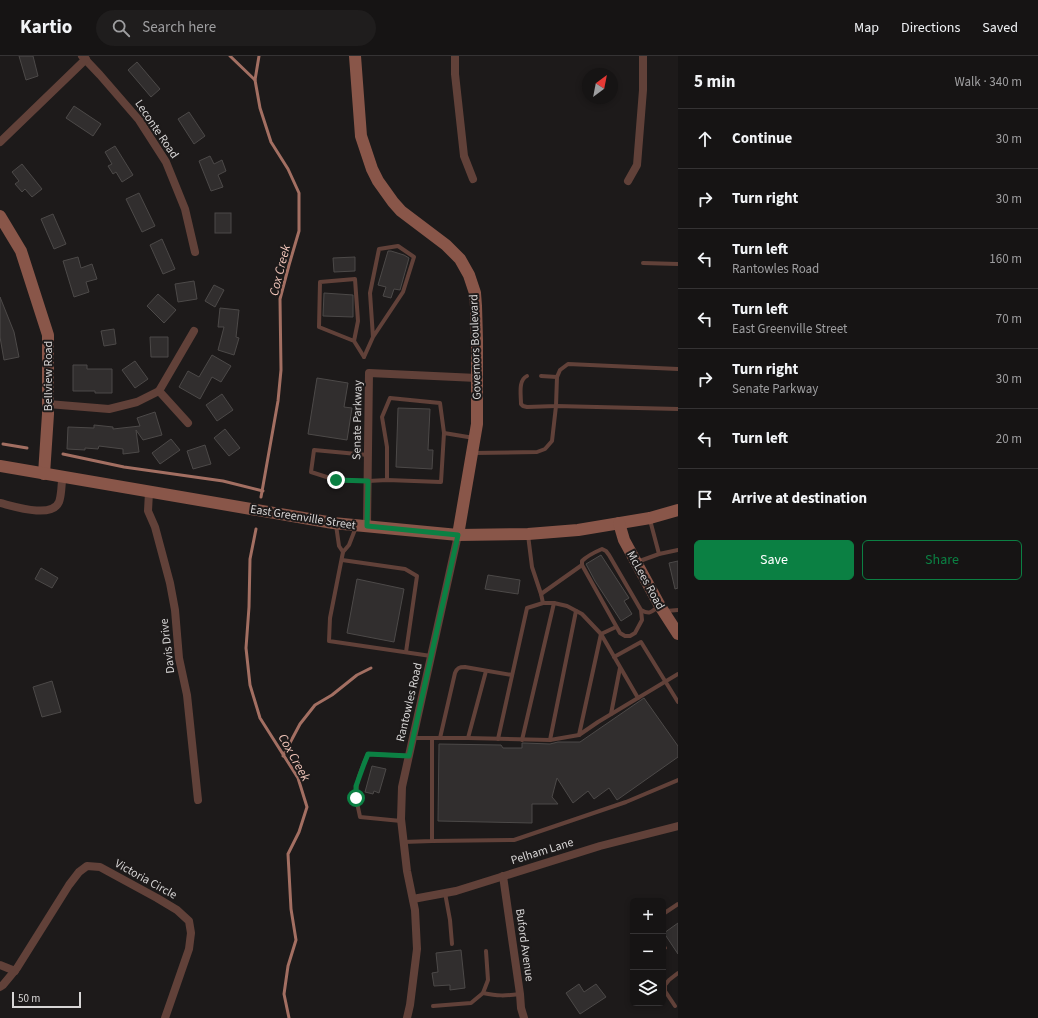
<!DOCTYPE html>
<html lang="en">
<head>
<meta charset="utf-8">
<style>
  :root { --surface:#161414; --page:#1f1d1d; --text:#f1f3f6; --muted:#9e9ea0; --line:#353334; --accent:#0b8043 }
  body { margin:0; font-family:"Source Sans 3",sans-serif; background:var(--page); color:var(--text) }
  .controls { position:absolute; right:12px; bottom:12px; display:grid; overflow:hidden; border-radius:6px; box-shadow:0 2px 6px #0003 }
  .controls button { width:36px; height:36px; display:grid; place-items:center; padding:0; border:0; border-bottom:1px solid var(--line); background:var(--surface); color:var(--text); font:20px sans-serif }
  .compass { position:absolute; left:582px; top:12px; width:36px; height:36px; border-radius:50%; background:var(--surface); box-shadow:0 2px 6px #0003; rotate:32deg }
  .scale { position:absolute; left:12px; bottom:10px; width:69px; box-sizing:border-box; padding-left:4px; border:2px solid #d7d5d5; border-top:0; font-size:11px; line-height:14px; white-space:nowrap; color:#d7d5d5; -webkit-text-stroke:3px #1d1a1a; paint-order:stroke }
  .stop { position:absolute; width:12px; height:12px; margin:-9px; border:3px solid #0b8043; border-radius:50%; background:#fff }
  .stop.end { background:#0b8043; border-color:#fff; box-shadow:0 1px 4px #0008 }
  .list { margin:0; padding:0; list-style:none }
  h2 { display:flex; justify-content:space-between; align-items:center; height:52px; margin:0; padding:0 16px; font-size:17px }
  h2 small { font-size:13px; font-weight:400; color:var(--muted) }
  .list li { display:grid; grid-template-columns:26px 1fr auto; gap:12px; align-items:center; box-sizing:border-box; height:60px; padding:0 16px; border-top:1px solid var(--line) }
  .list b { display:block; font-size:15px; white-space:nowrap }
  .list p { margin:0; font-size:13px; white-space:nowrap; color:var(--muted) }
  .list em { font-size:13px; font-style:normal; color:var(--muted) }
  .actions { display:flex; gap:8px; padding:12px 16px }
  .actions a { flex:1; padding:9px 0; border:1px solid var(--accent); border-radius:6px; text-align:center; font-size:14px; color:var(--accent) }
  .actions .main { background:var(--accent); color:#fff }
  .icon { flex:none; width:22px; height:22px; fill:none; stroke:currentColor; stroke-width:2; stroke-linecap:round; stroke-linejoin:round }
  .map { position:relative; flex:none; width:678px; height:962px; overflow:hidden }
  header { display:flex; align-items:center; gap:24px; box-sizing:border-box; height:56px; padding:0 20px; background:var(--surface); border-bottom:1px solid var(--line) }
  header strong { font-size:19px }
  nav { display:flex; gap:22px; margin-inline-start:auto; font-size:14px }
  .search { width:280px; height:36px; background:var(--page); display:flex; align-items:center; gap:10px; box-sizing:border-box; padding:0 14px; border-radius:22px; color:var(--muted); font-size:15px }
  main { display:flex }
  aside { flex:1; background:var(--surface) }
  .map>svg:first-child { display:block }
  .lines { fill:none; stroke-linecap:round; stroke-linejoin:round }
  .stream { stroke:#a36f62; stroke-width:3 }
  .building { fill:#312e2e; stroke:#4c4948 }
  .lane { stroke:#614139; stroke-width:4 }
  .street { stroke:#614139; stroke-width:8 }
  .secondary { stroke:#895649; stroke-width:12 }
  .route { stroke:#0b8043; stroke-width:5 }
  .labels { text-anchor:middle; stroke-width:4; stroke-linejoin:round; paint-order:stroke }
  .street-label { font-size:12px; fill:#d7d5d5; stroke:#1d1a1a }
  .water-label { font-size:13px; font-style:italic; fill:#f3c6ba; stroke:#1d1a1a }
</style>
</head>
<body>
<header>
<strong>Kartio</strong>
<div class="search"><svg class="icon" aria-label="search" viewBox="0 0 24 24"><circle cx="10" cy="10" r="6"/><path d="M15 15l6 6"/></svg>Search here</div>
<nav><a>Map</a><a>Directions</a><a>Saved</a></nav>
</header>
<main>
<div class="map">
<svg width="678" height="962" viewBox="0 0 678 962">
  <rect width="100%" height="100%" fill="#1d1a1a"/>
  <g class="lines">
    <!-- stream -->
    <g class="stream">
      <polyline points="230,0 255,24"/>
      <polyline points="259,0 255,24 260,52 271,86 288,113 299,137 299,175 289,209 280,243 281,314 278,345 261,441"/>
      <polyline points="3,388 27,392"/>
      <polyline points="63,398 124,411 223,425 263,435"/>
      <polyline points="256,473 250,503 249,551 246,592 250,629 260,662 298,722 307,751 299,776 288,798 291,853 296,884 288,910 284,938 289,962"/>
      <polyline points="283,700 300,668 315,649 332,639 357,619 371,612"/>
    </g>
  </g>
  <!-- building -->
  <g class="building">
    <polygon points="19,0 33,0 38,20 26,24"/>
    <polygon points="137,6 160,33 151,41 128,14"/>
    <polygon points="74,50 101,68 93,80 66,62"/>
    <polygon points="189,56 205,80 194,88 178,63"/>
    <polygon points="115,90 133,119 122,126 116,116 113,118 108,110 112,108 105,96"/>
    <polygon points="210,100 214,108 222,104 226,115 218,119 223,131 211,135 199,105"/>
    <polygon points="22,108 42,133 32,141 25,133 22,136 15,128 19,125 12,116"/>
    <polygon points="139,137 155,170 142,176 126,143"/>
    <rect x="215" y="157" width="16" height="20"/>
    <polygon points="53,158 66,188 54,193 41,163"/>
    <polygon points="162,183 175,213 163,218 150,189"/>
    <polygon points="388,195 391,195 404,199 409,202 400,234 394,233 391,242 383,240 386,231 378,229"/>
    <polygon points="78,201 81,212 92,208 97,223 86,226 89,236 74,241 63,205"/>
    <polygon points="355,201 355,215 334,216 333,202"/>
    <polygon points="194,225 197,243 178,246 175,228"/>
    <polygon points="214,229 224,234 215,251 205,245"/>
    <polygon points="324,237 353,239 353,261 323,260"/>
    <polygon points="158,238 176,254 164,267 147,250"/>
    <polygon points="0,241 14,276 19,301 4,304 0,281"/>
    <polygon points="220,252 239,254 236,281 239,282 234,299 218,294 224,271 218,271"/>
    <polygon points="114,273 116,288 104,290 101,275"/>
    <polygon points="150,281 168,281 168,301 151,301"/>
    <polygon points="212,299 231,310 221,326 212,321 200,343 179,331 188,315 199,321"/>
    <polygon points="135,305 148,323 135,332 122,314"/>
    <polygon points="73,309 87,309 87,313 112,313 112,337 95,337 95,335 73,335"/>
    <polygon points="317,322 348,327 344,351 352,352 347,384 308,378"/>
    <polygon points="222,338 233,354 217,365 206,349"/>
    <polygon points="398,352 430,353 428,394 433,394 432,413 396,411"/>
    <polygon points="155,356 162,379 143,384 136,374 139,396 123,398 123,393 99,390 98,393 85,392 85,394 67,393 68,371 94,372 94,369 113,371 113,373 140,370 137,362"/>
    <polygon points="225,373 240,392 229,400 214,382"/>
    <polygon points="171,383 180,394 160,408 152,397"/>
    <polygon points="205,389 211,408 193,413 187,395"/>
    <polygon points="601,499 629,542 624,545 632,558 621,565 595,525 586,508"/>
    <polygon points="678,505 678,532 675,533 669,507"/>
    <polygon points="41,512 58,522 52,532 35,523"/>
    <polygon points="488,519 520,524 518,538 485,533"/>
    <polygon points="357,523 404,533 394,586 347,577"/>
    <polygon points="52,625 61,656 42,661 33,631"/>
    <polygon points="644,642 678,690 678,701 617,744 609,732 594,743 588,735 573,747 557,722 552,741 558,748 532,748 532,767 438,765 439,688 501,689 503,692 522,692 522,687 524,687 550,688 558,686 580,686"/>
    <polygon points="372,710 386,713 379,737 374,735 373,738 365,736"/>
    <polygon points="678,867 678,898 664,877"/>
    <polygon points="461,894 465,932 450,934 450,929 434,930 432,917 438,916 436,897"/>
    <polygon points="579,928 584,936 596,928 606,941 580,958 566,937"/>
  </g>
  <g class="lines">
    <!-- lane -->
    <g class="lane">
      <polyline points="643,207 678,208"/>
      <polyline points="354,285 319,271 320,226 355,223 358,265 354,285 364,301"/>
      <polyline points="364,301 373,281 403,236 414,201 398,190 379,193 370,237 373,281"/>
      <path d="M527,320C518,324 521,339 521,348L523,350L527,351L556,350L557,321"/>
      <polyline points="541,320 557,321 560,314 568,308 678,313"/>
      <polyline points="474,397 537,396 545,393 552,385 556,350 678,353"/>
      <polyline points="368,399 314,394 311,416 336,424 368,425 387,424 441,426 444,377 474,382"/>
      <polyline points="387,424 387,391 382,361 390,342 440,347 444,377"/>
      <polyline points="336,469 339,490 343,496 349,489 356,471"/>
      <polyline points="528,479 532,511 541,538 543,547 554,547 567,550 582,558 601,578 638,642"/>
      <polyline points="343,496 330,562 329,585 431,600"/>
      <polyline points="659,498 678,494"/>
      <polyline points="342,504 405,513 417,520 406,596"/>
      <polyline points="637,506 659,498 650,464"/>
      <polyline points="541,538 582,509"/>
      <path d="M641,554L642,564L635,577L630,580H625L620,577L582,509V505C588,499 595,496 602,493L606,495L609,499L641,554C650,559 651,556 658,551"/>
      <polyline points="666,555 678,554"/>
      <polyline points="614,601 641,586 678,646"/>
      <polyline points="611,658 620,612"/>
      <polyline points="579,679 601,578 616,571"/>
      <polyline points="413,682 468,682 550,684 579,679 598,666 678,618"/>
      <path d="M440,682L455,617C457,612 459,611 465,611L512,619"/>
      <polyline points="468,682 486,615"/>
      <polyline points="498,683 527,552 543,547"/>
      <polyline points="522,684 554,547"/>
      <polyline points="550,684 576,555"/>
      <path d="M401,765L360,761C359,755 357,748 356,742C355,726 362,712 368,698L409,700"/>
      <polyline points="432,785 514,784 626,746 678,724"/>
      <polyline points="403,786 432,785 432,682"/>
      <polyline points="445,837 450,864 452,888"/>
      <polyline points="663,858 678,848"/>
      <polyline points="663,893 665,892"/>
      <path d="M483,937C498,940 504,940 520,938"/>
      <polyline points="433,950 471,947 483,937 488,924 486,895"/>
      <polyline points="675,950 665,935 665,929 669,924 678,917"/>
    </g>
    <!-- street -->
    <g class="street">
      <polyline points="82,0 100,19 139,64 166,106 185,153 195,196"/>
      <polyline points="455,0 455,18 464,100 473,123"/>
      <polyline points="0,86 86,3"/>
      <polyline points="628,125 637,109 643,34 643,0"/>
      <polyline points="159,335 188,367"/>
      <polyline points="48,348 109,353 137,346 159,335 194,275"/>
      <polyline points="149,436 148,455 155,471 170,527 175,554 179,602 187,639 198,744"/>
      <path d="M0,447C13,450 52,463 59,446C61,441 62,427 62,421"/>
      <polyline points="367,470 369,317 477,322"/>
      <polyline points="503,820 520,938 521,952 524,962"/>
      <polyline points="413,843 456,835 600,790 678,770"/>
      <polyline points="0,909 15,915"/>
      <polyline points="0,931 3,929 17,912 69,829 79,816 87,810 100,811 157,842 177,854 189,865 191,877 189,893 165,962"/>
      <polyline points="407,962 410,949 417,893 415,854 407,815 401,763 402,731 458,479"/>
    </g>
    <!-- secondary -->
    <g class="secondary">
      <polyline points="355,0 361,80 372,113 378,125 393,146 401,155 446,189 460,203 469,219 475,237 476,250 477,284 477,368 458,479"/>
      <polyline points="0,160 21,195 48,279 48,358 44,418"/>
      <polyline points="0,410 333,467 458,479 528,478 578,474 650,462 678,454"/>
      <polyline points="619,467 624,484 660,550 678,578"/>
    </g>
  </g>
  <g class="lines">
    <!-- route -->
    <polyline class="route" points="336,424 368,425 367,470 458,479 409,700 368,698 364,708 356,730 356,742"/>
  </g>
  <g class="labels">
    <!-- street labels -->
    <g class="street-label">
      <text transform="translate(157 73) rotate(56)" y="4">Leconte Road</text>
      <text transform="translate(475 291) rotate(-92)" y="4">Governors Boulevard</text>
      <text transform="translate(48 320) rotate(-90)" y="4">Bellview Road</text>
      <text transform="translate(357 364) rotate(-89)" y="4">Senate Parkway</text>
      <text transform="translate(303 461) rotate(9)" y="4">East Greenville Street</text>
      <text transform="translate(646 524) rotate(61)" y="4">McLees Road</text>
      <text transform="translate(167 590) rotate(-97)" y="4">Davis Drive</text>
      <text transform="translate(409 646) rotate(-77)" y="4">Rantowles Road</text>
      <text transform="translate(542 795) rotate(-17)" y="4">Pelham Lane</text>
      <text transform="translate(146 823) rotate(29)" y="4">Victoria Circle</text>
      <text transform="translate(525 889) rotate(82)" y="4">Buford Avenue</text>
    </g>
    <!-- water labels -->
    <g class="water-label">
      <text transform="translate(279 214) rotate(-76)" y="5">Cox Creek</text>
      <text transform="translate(295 701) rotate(61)" y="5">Cox Creek</text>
    </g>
  </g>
</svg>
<div class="controls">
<button>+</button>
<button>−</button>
<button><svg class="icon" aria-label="layers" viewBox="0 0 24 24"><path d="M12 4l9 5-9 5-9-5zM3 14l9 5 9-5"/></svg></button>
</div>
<svg class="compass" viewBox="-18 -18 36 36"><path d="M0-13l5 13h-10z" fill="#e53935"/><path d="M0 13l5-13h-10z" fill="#9e9ea0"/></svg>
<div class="scale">50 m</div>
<div class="stop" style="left:356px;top:742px"></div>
<div class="stop end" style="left:336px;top:424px"></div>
</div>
<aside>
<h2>5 min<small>Walk · 340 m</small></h2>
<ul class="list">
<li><svg class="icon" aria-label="ahead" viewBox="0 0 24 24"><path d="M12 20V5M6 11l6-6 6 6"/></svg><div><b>Continue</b></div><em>30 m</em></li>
<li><svg class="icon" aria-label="right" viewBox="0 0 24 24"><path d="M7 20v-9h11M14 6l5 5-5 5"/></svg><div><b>Turn right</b></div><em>30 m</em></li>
<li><svg class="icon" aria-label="left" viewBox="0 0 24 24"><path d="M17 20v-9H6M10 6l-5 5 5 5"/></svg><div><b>Turn left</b><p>Rantowles Road</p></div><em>160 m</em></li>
<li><svg class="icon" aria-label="left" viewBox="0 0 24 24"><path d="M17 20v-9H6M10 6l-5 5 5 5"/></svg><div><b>Turn left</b><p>East Greenville Street</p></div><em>70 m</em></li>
<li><svg class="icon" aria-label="right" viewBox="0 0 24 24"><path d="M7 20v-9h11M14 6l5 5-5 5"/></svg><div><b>Turn right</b><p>Senate Parkway</p></div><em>30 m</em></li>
<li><svg class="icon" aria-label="left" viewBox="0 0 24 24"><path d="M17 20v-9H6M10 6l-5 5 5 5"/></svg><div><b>Turn left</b></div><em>20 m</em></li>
<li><svg class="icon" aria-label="arrive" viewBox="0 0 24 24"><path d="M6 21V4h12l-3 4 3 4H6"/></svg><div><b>Arrive at destination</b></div></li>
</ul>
<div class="actions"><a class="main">Save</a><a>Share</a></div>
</aside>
</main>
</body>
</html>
